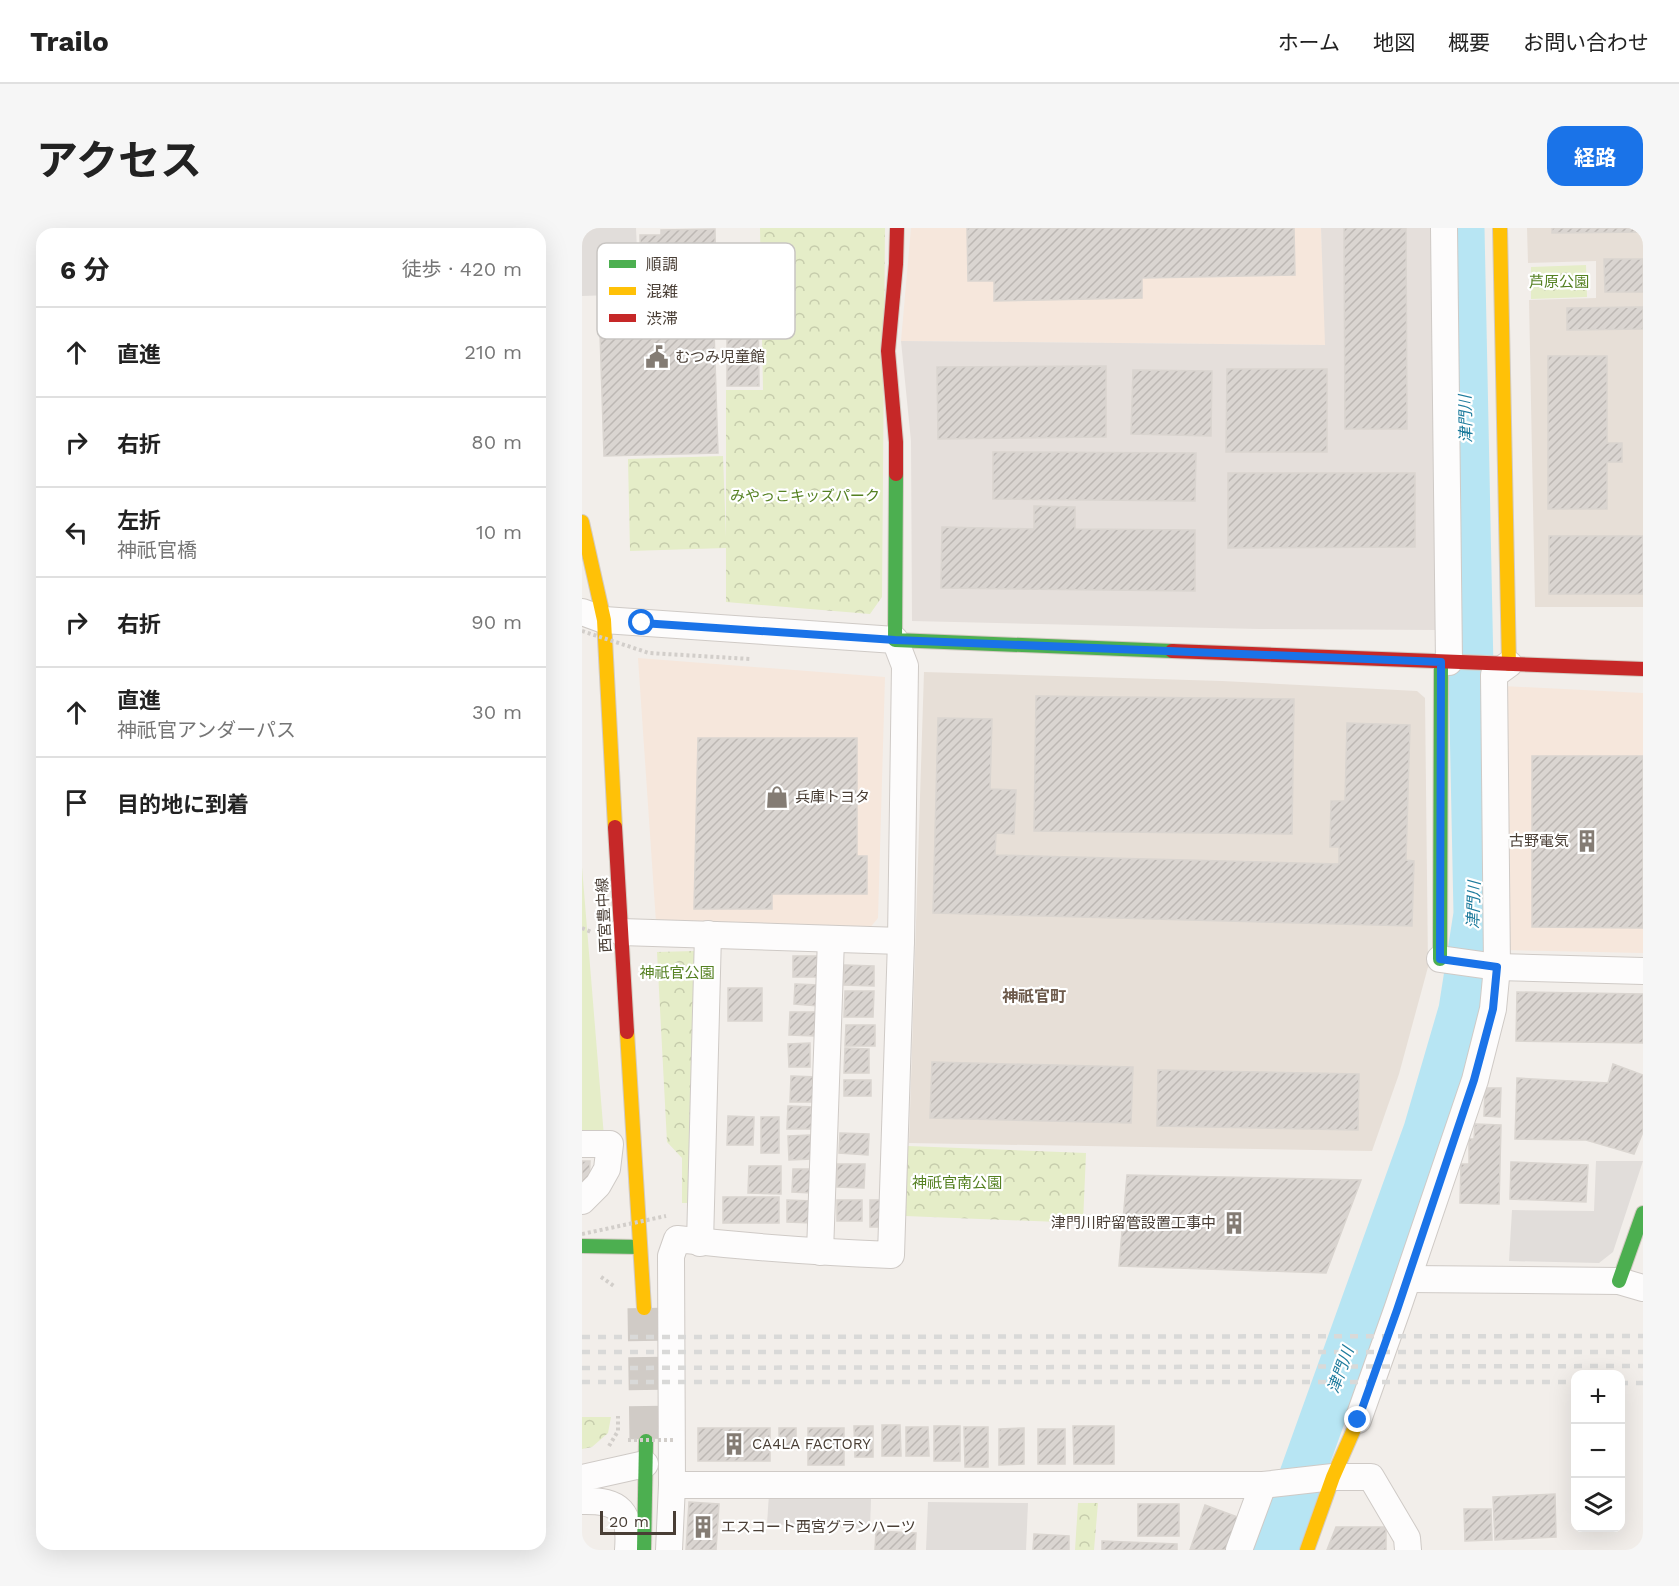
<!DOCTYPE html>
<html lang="ja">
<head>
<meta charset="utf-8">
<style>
  :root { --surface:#fff; --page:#f6f6f6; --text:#222; --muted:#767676; --line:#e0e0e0; --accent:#1a73e8 }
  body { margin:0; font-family:"Work Sans","Noto Sans JP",sans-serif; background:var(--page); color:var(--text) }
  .controls { position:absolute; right:18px; bottom:18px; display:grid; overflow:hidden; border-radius:12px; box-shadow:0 6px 24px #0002 }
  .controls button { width:54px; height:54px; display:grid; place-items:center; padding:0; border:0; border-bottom:2px solid var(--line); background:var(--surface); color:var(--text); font:30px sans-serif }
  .scale { position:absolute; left:18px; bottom:15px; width:76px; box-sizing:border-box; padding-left:6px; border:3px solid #493e35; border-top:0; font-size:16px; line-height:21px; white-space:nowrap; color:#493e35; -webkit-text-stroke:4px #fff; paint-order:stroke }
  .stop { position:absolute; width:18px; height:18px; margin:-14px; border:4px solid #1a73e8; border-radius:50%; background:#fff }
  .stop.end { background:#1a73e8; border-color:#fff; box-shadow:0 2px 6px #0008 }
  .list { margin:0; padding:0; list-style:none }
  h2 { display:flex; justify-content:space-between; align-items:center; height:78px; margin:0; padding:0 24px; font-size:26px }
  h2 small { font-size:20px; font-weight:400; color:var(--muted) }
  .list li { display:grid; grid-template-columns:39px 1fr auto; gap:18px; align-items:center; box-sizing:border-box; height:90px; padding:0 24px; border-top:2px solid var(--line) }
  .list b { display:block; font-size:22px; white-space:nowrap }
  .list p { margin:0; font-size:20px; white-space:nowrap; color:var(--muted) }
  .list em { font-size:20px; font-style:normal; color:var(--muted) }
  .icon { flex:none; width:33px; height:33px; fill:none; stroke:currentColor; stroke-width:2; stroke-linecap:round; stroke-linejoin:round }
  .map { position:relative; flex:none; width:1061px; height:1322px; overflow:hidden; border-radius:18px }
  header { display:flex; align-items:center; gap:36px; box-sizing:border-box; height:84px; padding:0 30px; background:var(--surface); border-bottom:2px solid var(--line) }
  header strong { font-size:28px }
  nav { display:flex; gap:33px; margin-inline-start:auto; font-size:21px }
  .intro { display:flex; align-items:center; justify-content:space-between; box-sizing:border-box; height:144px; padding:0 36px }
  h1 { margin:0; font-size:42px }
  .button { padding:15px 27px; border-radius:18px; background:var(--accent); color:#fff; font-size:21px; font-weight:700 }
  main { display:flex; gap:36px; padding:0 36px }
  aside { flex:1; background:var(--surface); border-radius:18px; box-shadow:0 6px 24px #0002 }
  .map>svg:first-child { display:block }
  .residential { fill:#e7dfd7 }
  .commercial { fill:#f6e7dc }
  .industrial { fill:#e5dfdb }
  .grass { fill:#e5edc8 }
  .forest { fill:url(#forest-crowns) }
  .parking { fill:#e1ddda }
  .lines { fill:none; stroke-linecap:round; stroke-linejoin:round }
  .river { stroke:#b7e5f3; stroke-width:45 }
  .building { fill:url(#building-hatch); stroke:#dad5d0; stroke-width:1.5 }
  .secondary-tunnel { stroke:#d0cbc6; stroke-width:33; stroke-dasharray:33 16; stroke-linecap:butt }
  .street-casing { stroke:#cfcac6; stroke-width:28 }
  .fast-casing { stroke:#d3cbc2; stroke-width:16 }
  .slow-casing { stroke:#d3cbc2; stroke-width:16 }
  .jam-casing { stroke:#d3cbc2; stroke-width:16 }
  .path { stroke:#d2ceca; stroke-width:4; stroke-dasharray:3 3; stroke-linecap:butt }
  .street { stroke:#fdfcfc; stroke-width:26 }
  .fast { stroke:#4caf50; stroke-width:14 }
  .slow { stroke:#ffc107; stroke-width:14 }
  .jam { stroke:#c62828; stroke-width:14 }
  .rail { stroke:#d9d9d8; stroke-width:4.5; stroke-dasharray:8 8; stroke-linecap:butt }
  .path-bridge { stroke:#d2ceca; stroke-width:4; stroke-dasharray:3 3; stroke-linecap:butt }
  .route { stroke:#1a73e8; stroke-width:8 }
  .labels { text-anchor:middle; stroke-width:4.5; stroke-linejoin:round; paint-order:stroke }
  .park-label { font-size:15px; fill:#558122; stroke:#fff }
  .poi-label { font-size:15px; fill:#493e35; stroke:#fff; text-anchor:start }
  .street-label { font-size:15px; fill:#493e35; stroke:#fff }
  .water-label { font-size:16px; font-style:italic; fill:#1f7c9d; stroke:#fff }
  .neighbourhood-label { font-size:16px; font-weight:bold; fill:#6d5a4b; stroke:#fff }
  .key { fill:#fff; stroke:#c8c5c2; stroke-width:1.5 }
  .key-label { font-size:16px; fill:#493e35 }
</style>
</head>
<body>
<header>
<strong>Trailo</strong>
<nav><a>ホーム</a><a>地図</a><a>概要</a><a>お問い合わせ</a></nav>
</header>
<div class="intro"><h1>アクセス</h1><a class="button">経路</a></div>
<main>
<aside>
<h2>6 分<small>徒歩 · 420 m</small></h2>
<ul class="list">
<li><svg class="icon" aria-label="ahead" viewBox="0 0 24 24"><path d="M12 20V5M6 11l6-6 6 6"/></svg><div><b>直進</b></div><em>210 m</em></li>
<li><svg class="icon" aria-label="right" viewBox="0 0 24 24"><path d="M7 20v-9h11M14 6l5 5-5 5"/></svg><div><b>右折</b></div><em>80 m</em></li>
<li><svg class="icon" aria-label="left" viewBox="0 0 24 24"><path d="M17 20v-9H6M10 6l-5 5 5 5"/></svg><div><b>左折</b><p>神祇官橋</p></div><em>10 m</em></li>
<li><svg class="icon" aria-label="right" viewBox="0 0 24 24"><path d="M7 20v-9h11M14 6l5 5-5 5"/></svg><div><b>右折</b></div><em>90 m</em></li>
<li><svg class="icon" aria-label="ahead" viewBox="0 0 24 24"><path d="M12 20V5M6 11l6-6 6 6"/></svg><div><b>直進</b><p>神祇官アンダーパス</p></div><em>30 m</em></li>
<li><svg class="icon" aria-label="arrive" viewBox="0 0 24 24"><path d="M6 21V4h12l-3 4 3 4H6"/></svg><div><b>目的地に到着</b></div></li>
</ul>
</aside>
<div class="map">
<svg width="1061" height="1322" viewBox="0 0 1061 1322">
  <defs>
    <pattern id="forest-crowns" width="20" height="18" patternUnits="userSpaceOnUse" patternTransform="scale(1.5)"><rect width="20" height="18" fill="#e5edc8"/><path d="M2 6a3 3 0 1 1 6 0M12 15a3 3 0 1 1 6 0" fill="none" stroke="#c6ccac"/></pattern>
    <pattern id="building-hatch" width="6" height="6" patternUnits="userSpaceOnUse" patternTransform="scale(1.5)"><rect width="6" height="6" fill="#dad5d1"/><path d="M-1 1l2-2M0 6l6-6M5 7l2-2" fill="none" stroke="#bdb8b4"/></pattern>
  </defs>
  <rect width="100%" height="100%" fill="#f2eeea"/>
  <!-- residential -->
  <g class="residential">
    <polygon points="945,0 1061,0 1061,379 953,379 947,72 1014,70 1014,33 946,35"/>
    <polygon points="342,444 640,453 835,463 843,470 846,739 817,846 790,923 327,915"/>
  </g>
  <!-- commercial -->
  <g class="commercial">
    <polygon points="329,0 739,0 744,117 319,113"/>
    <polygon points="56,430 303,449 296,690 287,701 74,694"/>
    <polygon points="921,458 1061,465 1061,725 921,722"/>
  </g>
  <!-- industrial -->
  <polygon class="industrial" points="739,0 851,0 854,402 677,401 330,393 329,213 319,113 743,117"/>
  <!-- grass -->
  <polygon class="grass" points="0,639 22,909 0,908"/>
  <!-- forest -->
  <g class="forest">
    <polygon points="178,0 303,0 300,369 288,386 144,374 144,320 48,323 46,231 141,228 144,309 144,162 181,162"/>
    <polygon points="1004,37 1005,69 949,71 949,39"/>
    <polygon points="113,723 114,975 100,975 100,930 85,914 75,724"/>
    <polygon points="326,918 504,925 501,995 323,988"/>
    <polygon points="0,1189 29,1189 26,1205 10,1219 0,1221"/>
    <polygon points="496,1275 516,1275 512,1322 493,1322"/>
  </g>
  <!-- parking -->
  <g class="parking">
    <polygon points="0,0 54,0 57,66 0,68"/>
    <polygon points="1014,933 1061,933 1031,1024 1017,1035 927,1033 930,982 1012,983"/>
    <polygon points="187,1266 289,1271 288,1301 185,1296"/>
    <polygon points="346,1274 446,1275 444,1322 344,1322"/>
  </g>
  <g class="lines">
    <!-- river -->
    <polyline class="river" points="693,1322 844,902 879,782 894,686 880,0"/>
  </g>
  <!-- building -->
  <g class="building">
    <polygon points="385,0 712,0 713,47 560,50 560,70 412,73 412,53 386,53"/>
    <polygon points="762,0 824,0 825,201 763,201"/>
    <polygon points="970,0 1061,0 1061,4 970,5"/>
    <polygon points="133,1 134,61 59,62 58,7 79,7 79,2"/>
    <polygon points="1022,31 1061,31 1061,64 1023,64"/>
    <polygon points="165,67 176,67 177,158 145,158 145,74 165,74"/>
    <polygon points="1061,79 1061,101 985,102 985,80"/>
    <polygon points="132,102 136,225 22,228 18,105"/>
    <polygon points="966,128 1025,128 1025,215 1040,215 1040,234 1025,234 1025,281 966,281"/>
    <polygon points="524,138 524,209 356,211 355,139"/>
    <polygon points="645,141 745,141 745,224 644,224"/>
    <polygon points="551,142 630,143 629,208 549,206"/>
    <polygon points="411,224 614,225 613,273 411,271"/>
    <polygon points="646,245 833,245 833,319 646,320"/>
    <polygon points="452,278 493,279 493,301 613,302 613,363 359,360 360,299 452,301"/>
    <rect x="967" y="308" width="94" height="58"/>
    <polygon points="454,468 712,471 710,606 452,603"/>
    <polygon points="356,490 410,491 408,561 434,562 432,606 414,605 413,627 757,636 757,619 748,619 749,573 763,573 765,495 828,497 824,632 832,633 830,698 351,685"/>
    <polygon points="116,510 275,510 275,628 285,628 285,666 190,666 190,681 112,681"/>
    <polygon points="950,528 1061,528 1061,700 950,699"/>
    <rect x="211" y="728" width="26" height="21"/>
    <polygon points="262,737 292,738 292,758 262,757"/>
    <polygon points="213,756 238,757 237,778 212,776"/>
    <rect x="146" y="760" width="34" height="33"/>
    <polygon points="263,763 292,763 291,789 262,789"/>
    <polygon points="935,764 1061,766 1061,815 934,813"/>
    <polygon points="208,784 235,784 234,808 207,807"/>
    <polygon points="264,797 293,797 293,818 263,818"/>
    <polygon points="228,815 228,839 207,839 206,816"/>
    <polygon points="263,820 287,821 287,845 262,845"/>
    <polygon points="350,834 551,839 549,895 348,890"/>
    <polygon points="1031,836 1061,847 1061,904 1052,926 1004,912 933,911 935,850 1026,855"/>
    <polygon points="576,842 777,846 776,902 575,898"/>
    <polygon points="209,848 236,849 235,874 208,874"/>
    <rect x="262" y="852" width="27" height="16"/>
    <polygon points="903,860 919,860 918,889 902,888"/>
    <polygon points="206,878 233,879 233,901 205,901"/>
    <polygon points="146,888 172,889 171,917 145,917"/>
    <rect x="179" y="889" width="18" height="36"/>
    <polygon points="893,896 919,897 917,976 878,975 879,936 887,936 887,911 892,911"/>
    <polygon points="258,905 287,906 286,927 257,925"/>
    <polygon points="229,907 230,931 207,932 206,908"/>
    <polygon points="0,933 8,933 7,960 0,959"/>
    <polygon points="929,934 1006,937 1004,974 928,971"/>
    <polygon points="255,936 283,936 282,960 255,959"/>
    <polygon points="167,938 199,938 199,966 166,965"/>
    <polygon points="211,941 231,941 230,965 210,964"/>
    <polygon points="545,947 779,952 744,1045 537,1038"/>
    <rect x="141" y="969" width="56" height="26"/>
    <polygon points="205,972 230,973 230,995 205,994"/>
    <rect x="255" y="972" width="25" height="21"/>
    <rect x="288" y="972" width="11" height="27"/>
    <polygon points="300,1197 318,1197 319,1228 300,1228"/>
    <polygon points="272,1198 291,1198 291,1229 273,1229"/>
    <rect x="352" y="1198" width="26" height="35"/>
    <polygon points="491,1198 532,1198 532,1236 492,1236"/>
    <polygon points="324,1199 346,1199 347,1228 324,1228"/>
    <polygon points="382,1199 406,1199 406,1239 383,1239"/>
    <rect x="116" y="1200" width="72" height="33"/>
    <rect x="197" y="1200" width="17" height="19"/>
    <rect x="226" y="1200" width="36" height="37"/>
    <polygon points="442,1200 442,1236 417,1237 417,1201"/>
    <rect x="456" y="1201" width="27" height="35"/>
    <polygon points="973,1266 974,1309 913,1312 911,1269"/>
    <polygon points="107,1274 137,1276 134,1322 104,1322"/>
    <rect x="556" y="1276" width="41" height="32"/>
    <polygon points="623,1277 658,1290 647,1322 608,1322"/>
    <polygon points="882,1281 909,1281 910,1312 883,1313"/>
    <polygon points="754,1299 804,1299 804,1322 745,1322"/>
    <polygon points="294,1303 334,1305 333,1322 293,1322"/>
    <polygon points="452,1306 487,1308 487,1322 451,1322"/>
    <polygon points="520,1313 595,1316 595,1322 520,1322"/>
  </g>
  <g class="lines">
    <!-- secondary-tunnel -->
    <polyline class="secondary-tunnel" points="62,1080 64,1213"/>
    <!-- street casing -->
    <g class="street-casing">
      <g id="street">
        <polyline points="862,0 867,434"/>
        <path d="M0,384L22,392L313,412L323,438L319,713L309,1027C237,1024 166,1019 95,1011L89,1028L90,1257L87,1322"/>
        <polyline points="39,704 319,713"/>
        <polyline points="858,731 915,739 1061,743"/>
        <polyline points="0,916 28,916 25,941 16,957 0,973"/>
        <polyline points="118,1015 126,706"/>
        <polyline points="238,1024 249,711"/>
        <polyline points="826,1051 1037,1053 1061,1060"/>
        <polyline points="776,1192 815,1082 893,852 911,781 915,739 912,447 927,436"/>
        <polyline points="0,1250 63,1236"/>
        <polyline points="90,1257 681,1257 751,1249 789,1249 825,1310 826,1322"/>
        <path d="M0,1273C39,1272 49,1284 46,1322"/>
        <polyline points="657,1322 681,1257"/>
      </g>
    </g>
    <!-- fast casing -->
    <g class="fast-casing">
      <g id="fast">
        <polyline points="314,246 313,412 590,423"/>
        <polyline points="858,731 859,434"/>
        <polyline points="0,1018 58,1019"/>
        <polyline points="1037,1053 1061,985"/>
        <polyline points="62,1322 64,1213"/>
      </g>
    </g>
    <!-- slow casing -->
    <g class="slow-casing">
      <g id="slow">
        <polyline points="918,0 927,436"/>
        <polyline points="0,294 22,392 33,599"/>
        <polyline points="45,804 62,1080"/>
        <polyline points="725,1322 751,1249 776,1192"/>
      </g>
    </g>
    <!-- jam casing -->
    <g class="jam-casing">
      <g id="jam">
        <polyline points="314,246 314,214 306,123 314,36 315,0"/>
        <polyline points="590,423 1061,441"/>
        <polyline points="33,599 45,804"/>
      </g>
    </g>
    <!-- path -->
    <g class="path">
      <polyline points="0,700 9,704"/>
      <polyline points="19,1049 32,1058"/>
      <polyline points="27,1218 36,1203 36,1188"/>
    </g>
    <!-- street -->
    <use href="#street" class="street"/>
    <!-- fast -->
    <use href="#fast" class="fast"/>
    <!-- slow -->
    <use href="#slow" class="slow"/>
    <!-- jam -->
    <use href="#jam" class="jam"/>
    <!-- rail -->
    <g class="rail">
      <polyline points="0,1109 1061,1108"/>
      <polyline points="0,1124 1061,1124"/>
      <polyline points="0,1140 1061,1138"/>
      <polyline points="0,1154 993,1154"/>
      <polyline points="1038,1155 1061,1155"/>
    </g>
    <!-- path-bridge -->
    <g class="path-bridge">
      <polyline points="0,403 67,425 168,431"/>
      <polyline points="0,1006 84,988"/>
      <polyline points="46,1212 93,1212"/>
    </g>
  </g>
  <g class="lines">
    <!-- route -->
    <polyline class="route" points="60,395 313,412 859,434 858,731 915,739 911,781 892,852 815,1082 776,1192"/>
  </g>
  <!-- icons -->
  <defs>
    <g id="civic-bare" transform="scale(1.8)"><path d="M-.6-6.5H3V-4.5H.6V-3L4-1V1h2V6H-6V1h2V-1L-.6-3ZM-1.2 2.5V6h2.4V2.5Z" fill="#847c74" stroke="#fff" stroke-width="2.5" paint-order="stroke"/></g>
    <g id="shop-bare" transform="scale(1.8)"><path d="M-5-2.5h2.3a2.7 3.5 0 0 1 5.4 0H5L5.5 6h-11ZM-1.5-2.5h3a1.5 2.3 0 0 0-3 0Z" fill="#847c74" stroke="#fff" stroke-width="2.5" paint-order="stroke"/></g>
    <g id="building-bare" transform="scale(1.8)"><path d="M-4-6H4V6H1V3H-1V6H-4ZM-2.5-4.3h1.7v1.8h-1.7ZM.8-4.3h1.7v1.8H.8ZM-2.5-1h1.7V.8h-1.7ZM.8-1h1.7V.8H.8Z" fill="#847c74" stroke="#fff" stroke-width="2.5" paint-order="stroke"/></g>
  </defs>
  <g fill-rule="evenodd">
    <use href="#civic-bare" x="75" y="129"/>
    <use href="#shop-bare" x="195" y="569"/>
    <use href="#building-bare" x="1005" y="613"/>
    <use href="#building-bare" x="652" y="995"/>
    <use href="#building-bare" x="152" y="1216"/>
    <use href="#building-bare" x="121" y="1299"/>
  </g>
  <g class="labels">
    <!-- park labels -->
    <g class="park-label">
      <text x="977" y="59">芦原公園</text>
      <text x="223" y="273">みやっこキッズパーク</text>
      <text x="95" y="750">神祇官公園</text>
      <text x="375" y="960">神祇官南公園</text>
    </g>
    <!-- poi labels -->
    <g class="poi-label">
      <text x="93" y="134">むつみ児童館</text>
      <text x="213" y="574">兵庫トヨタ</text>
      <text x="987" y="618" text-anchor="end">古野電気</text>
      <text x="634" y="1000" text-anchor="end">津門川貯留管設置工事中</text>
      <text x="170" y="1221">CA4LA FACTORY</text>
      <text x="139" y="1304">エスコート西宮グランハーツ</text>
    </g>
    <!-- street labels -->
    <g class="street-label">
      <text transform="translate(22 687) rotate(-93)" y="5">西宮豊中線</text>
    </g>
    <!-- water labels -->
    <g class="water-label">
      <text transform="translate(883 191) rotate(-91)" y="6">津門川</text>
      <text transform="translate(891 677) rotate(-88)" y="6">津門川</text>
      <text transform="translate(758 1142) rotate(-70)" y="6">津門川</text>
    </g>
    <!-- neighbourhood labels -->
    <g class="neighbourhood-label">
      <text x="452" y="774">神祇官町</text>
    </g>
  </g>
  <!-- legend -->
  <rect x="15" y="15" width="198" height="96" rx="9" class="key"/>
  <rect x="27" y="32" width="27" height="8" fill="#4caf50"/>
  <rect x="27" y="59" width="27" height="8" fill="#ffc107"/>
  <rect x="27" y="86" width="27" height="8" fill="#c62828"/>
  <g class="key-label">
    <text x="64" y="42">順調</text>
    <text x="64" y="69">混雑</text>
    <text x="64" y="96">渋滞</text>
  </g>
</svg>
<div class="controls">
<button>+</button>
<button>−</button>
<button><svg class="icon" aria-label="layers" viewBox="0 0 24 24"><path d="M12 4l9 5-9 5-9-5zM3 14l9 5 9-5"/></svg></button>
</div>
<div class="scale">20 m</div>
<div class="stop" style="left:60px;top:395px"></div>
<div class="stop end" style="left:776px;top:1192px"></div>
</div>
</main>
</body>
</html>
